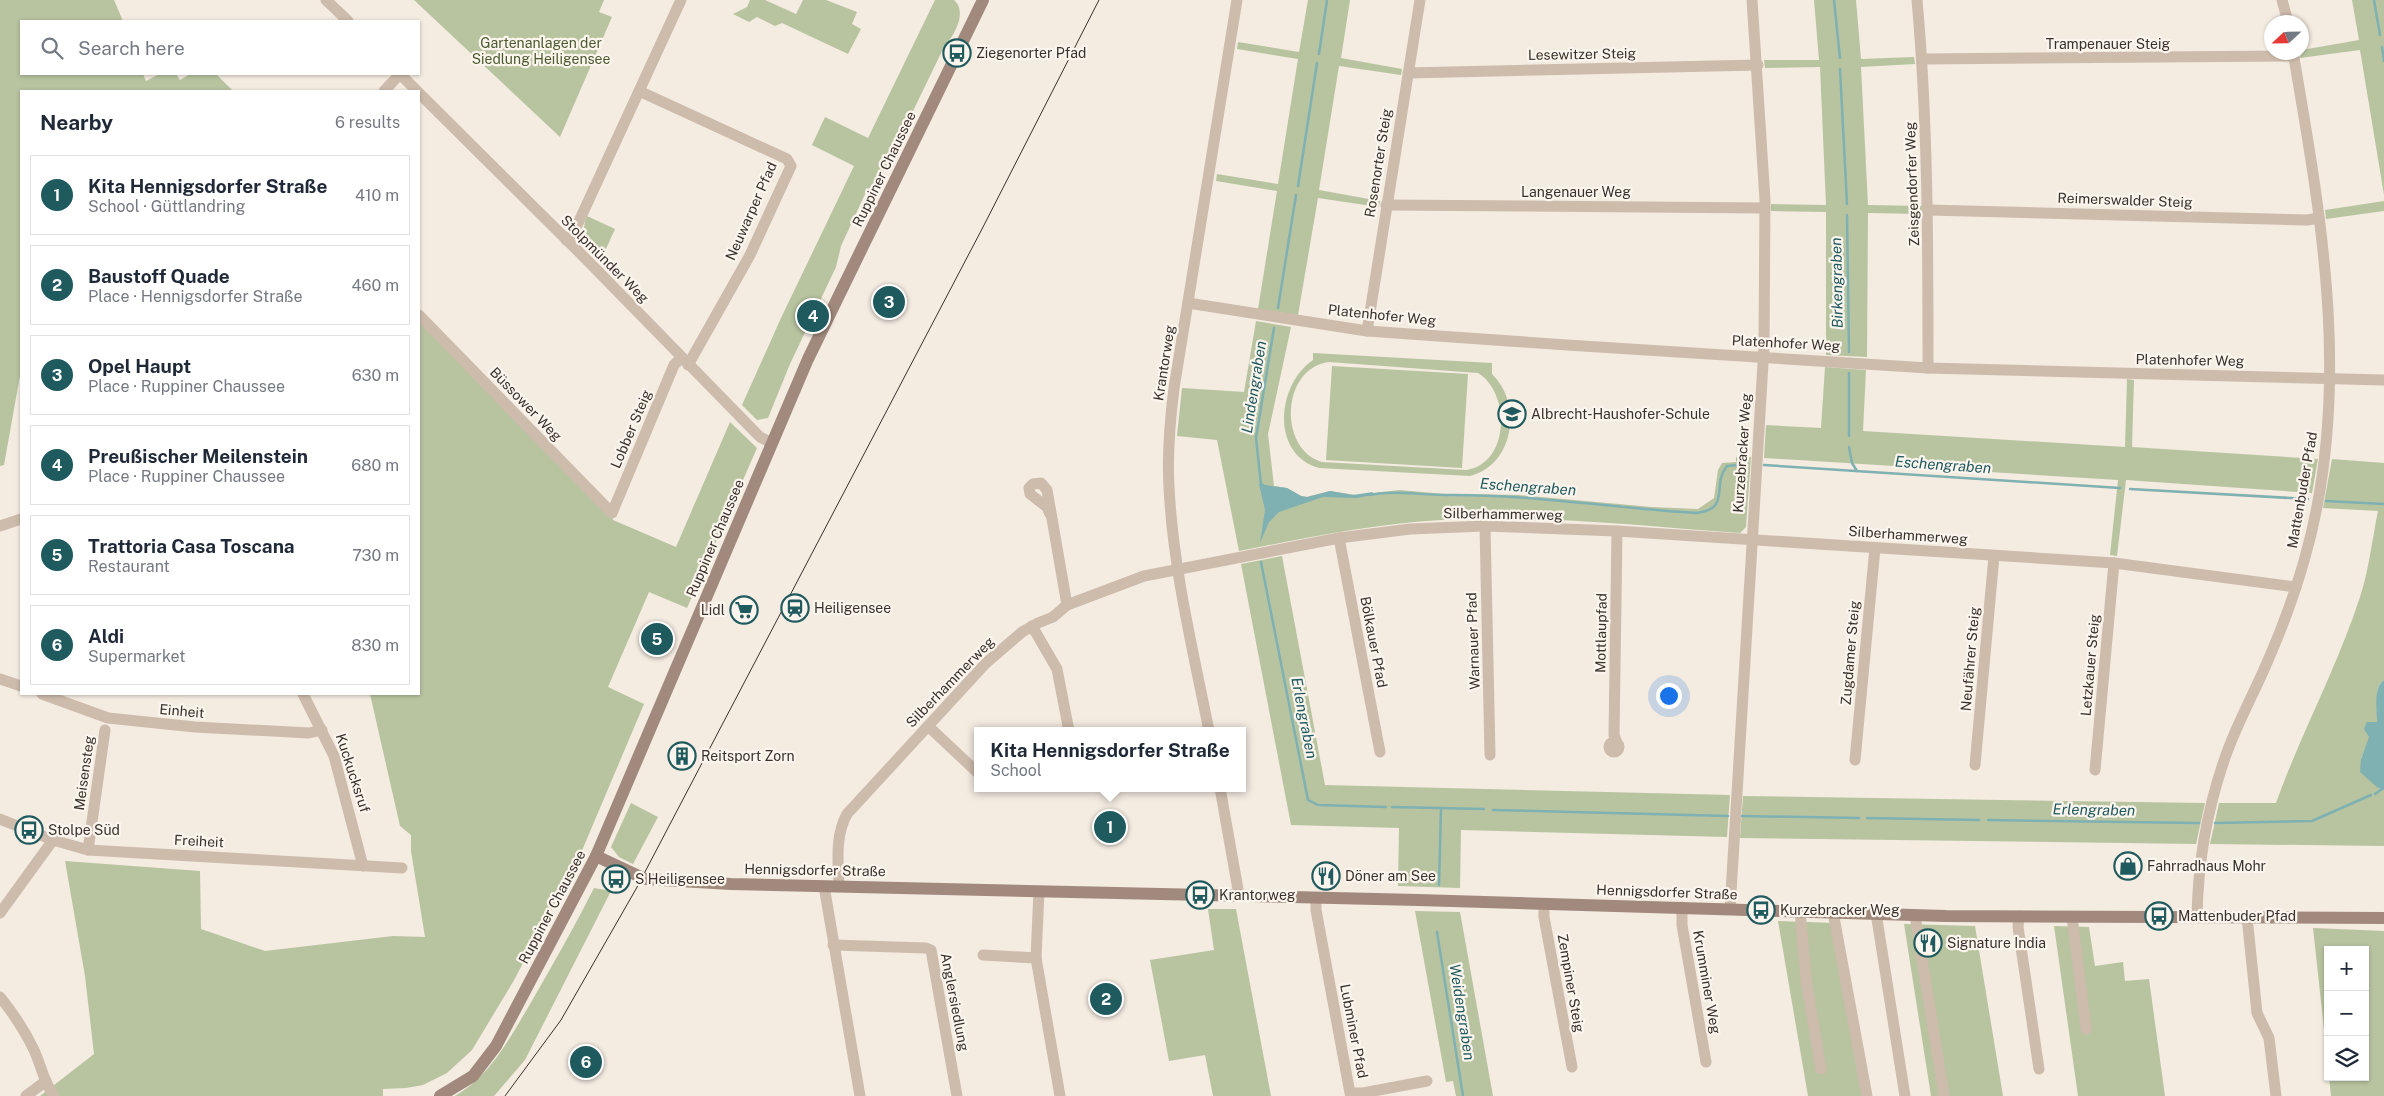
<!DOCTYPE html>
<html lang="en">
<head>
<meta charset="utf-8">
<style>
  :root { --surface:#fff; --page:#f6f6f7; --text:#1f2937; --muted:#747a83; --line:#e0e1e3; --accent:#1f5a5e }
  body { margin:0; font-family:"Public Sans",sans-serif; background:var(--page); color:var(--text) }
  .controls { position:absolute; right:15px; bottom:15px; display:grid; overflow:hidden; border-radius:0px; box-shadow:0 1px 4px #0004 }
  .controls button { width:45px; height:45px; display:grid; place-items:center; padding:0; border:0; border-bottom:1px solid var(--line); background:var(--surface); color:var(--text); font:25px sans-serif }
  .compass { position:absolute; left:2264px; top:15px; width:45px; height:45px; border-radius:50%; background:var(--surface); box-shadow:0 1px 4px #0004; rotate:248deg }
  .you { position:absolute; left:1668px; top:695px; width:18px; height:18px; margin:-12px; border:4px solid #fff; border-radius:50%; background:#1a73e8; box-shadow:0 0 0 8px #1a73e833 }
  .badge { display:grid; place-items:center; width:32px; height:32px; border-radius:50%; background:var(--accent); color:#fff; font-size:16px; font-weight:700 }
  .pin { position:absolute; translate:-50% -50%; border:2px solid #fff; box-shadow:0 1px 5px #0006 }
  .popup { position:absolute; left:974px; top:727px; width:272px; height:65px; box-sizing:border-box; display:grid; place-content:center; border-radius:0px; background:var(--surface); filter:drop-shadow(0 1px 4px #0005); font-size:16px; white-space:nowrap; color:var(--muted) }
  .popup b { font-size:19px; color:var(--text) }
  .popup::after { content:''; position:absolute; left:50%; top:100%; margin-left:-10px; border:10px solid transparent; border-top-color:var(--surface) }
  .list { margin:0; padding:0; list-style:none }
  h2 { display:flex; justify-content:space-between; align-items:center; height:65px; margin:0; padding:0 20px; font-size:21px }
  h2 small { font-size:16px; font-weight:400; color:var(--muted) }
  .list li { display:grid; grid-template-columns:32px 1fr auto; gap:15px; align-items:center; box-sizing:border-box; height:80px; margin:0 10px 10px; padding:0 10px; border:1px solid var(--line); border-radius:0px }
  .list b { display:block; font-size:19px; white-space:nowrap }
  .list p { margin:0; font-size:16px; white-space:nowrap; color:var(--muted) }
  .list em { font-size:16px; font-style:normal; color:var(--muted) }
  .icon { flex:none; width:28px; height:28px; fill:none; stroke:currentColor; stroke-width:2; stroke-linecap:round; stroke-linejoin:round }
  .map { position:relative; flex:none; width:2384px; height:1096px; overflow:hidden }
  .search { position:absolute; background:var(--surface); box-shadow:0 1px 4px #0004; left:20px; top:20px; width:400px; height:55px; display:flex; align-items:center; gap:12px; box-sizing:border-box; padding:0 18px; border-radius:0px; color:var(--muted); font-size:19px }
  .panel { position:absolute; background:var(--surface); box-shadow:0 1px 4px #0004; left:20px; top:90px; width:400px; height:605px; border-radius:0px }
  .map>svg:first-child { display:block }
  .green { fill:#b8c4a0; fill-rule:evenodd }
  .water { fill:#7fb0b2 }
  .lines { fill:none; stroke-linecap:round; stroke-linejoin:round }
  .stream { stroke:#7fb0b2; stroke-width:2.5 }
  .street { stroke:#cdbbac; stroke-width:11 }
  .secondary { stroke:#a18a7d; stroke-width:12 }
  .tram { stroke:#3b302b; stroke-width:1 }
  .labels { text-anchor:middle; stroke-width:4.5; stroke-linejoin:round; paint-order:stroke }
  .park-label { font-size:14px; fill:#4a5a2e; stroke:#fbf5ee }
  .street-label { font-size:14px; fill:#3b302b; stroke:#fbf5ee }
  .poi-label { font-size:14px; fill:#3b302b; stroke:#fbf5ee; text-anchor:start }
  .water-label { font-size:15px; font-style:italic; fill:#1f5a5e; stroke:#fbf5ee }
</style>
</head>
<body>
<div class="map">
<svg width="2384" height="1096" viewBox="0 0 2384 1096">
  <rect width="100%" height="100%" fill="#f4ebe1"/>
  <!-- green -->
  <g class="green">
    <polygon points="0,0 114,0 123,21 21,21 21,74 143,74 146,81 159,74 176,74 180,80 190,74 216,74 233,91 21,91 21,370 4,465 0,466"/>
    <polygon points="414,0 604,0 599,12 612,17 560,137"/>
    <polygon points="750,0 765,0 796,14 803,0 826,0 857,12 852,24 861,29 848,54 782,23 775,26 757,17 749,22 733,14 747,7"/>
    <path d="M935,0H954C968,12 954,36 944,47L882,175L866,192L841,246L836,267L790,364L768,418L757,420L742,405L781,318L854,166L812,145L825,117L868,138Z"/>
    <polygon points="1308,0 1350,0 1341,58 1402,69 1401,75 1339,66 1319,190 1380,201 1379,207 1318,198 1298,315 1258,309 1277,191 1216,181 1217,174 1278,184 1298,59 1237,49 1238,42 1299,52"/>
    <polygon points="1814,0 1856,0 1861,59 1914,57 1915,64 1861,67 1868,205 1923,206 1923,214 1868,213 1867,357 1826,355 1826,212 1771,211 1771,204 1826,205 1820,67 1765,68 1764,60 1819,60"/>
    <polygon points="2352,0 2384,0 2384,195 2360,50 2300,58 2302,50 2359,40"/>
    <polygon points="2384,201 2384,211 2326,219 2325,210"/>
    <path d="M587,216L615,229L601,260C589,246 579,234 587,216Z"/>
    <polygon points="419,315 612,513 613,520 676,547 730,422 757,448 687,608 649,592 608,687 644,704 578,860 513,982 472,1050 447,1073 423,1085 406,1088 383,1089 383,1096 40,1096 94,1054 85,976 65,861 200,871 201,929 265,951 393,936 425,937 411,851 411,835 400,826 370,694 419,694"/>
    <path d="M1256,321L1291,327L1268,434L1274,486L1287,488L1301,496L1307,497L1330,491L1356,495L1400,490L1445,494L1519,495L1652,507L1698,509L1714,498L1718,470L1722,463L1736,462V457H1751L1746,527L1740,533C1641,526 1540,514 1441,520C1373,524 1306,538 1239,551L1217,440L1177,436L1182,388L1244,392Z"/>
    <path d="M1313,353L1492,363V374C1523,404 1514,465 1470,476L1319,468C1270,454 1277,384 1313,360ZM1329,362L1478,373C1511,393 1510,464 1466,470L1322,462C1278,449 1281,368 1329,362Z"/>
    <polygon points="1332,366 1468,374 1462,468 1326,460"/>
    <polygon points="1825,367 1866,370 1863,431 2125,447 2127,379 2134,380 2132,447 2318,459 2312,493 2126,480 2117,556 2110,555 2118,480 1764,458 1766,425 1821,428"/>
    <path d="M2332,459L2384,463V680C2371,690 2381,709 2377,722C2373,735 2365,747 2361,759L2378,788L2384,790V846L2210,844L2219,803H2276C2301,733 2337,668 2360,597C2369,570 2372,540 2378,511L2323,508Z"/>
    <polygon points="1282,556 1325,785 1730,795 1727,837 1461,830 1460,888 1398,886 1399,828 1291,825 1241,564"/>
    <polygon points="1743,796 2205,803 2196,844 1740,838"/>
    <polygon points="631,803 658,817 633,864 619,857 611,847"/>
    <path d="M594,888L611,891L525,1060L494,1096H455C492,1075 512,1034 533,999C554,962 575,926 594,888Z"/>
    <polygon points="1208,909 1236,909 1271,1096 1213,1096 1205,1055 1169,1061 1150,960 1214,950"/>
    <polygon points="1415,911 1460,912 1493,1096 1456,1096 1453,1081 1446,1082"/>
    <polygon points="1778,921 1835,923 1864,1096 1808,1096"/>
    <polygon points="1904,924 1975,926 2003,1096 1931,1096"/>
    <polygon points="2054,926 2089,927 2095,966 2123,962 2125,981 2149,979 2165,1096 2078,1096"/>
    <polygon points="2313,928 2384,931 2384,1096 2331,1096 2329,1077 2365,1077 2365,950 2328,950 2328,1066"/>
  </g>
  <!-- water -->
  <g class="water">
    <polygon points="1262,483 1265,485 1287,488 1301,496 1307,497 1330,491 1353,495 1373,492 1372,495 1357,498 1323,497 1279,512 1269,522 1260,543 1265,510 1259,484"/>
    <path d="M2384,680V790L2378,788L2360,772L2361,759L2369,737L2364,729L2367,722H2377C2377,709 2373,688 2384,680Z"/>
  </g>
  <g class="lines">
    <!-- stream -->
    <g class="stream">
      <polyline points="1834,0 1840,58"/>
      <polyline points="2374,0 2380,35"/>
      <polyline points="2382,47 2384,61"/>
      <polyline points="1319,54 1327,0"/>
      <polyline points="1840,69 1847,204"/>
      <polyline points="1298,186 1317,63"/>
      <polyline points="1847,215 1849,352"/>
      <polyline points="1278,308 1296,195"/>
      <polyline points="1849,436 1849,373"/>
      <polyline points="1849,447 1852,463 1857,471"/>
      <polyline points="1764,465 2120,488"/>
      <polyline points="1261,485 1256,438 1274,328"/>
      <polyline points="2130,489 2308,499"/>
      <path d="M1369,495C1395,490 1419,495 1445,495C1529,494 1612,508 1696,513C1732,509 1711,485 1727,466L1747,464"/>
      <polyline points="2326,501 2384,504"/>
      <polyline points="1261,562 1308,800 1318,805 1386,807"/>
      <polyline points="2375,794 2382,789"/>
      <polyline points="1392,807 1484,809"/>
      <polyline points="1493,810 1728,816"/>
      <polyline points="1742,816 1859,818"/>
      <polyline points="1867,818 1979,820"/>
      <polyline points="1988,820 2199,823"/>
      <polyline points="2215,823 2312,821 2371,795"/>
      <polyline points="1439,885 1441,808"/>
      <polyline points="1437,932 1463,1096"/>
    </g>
    <!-- street -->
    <g class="street">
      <polyline points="326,0 348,21"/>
      <path d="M1917,0C1928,123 1928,245 1928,368"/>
      <polyline points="2282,0 2288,22"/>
      <polyline points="1923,59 2294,56"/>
      <polyline points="1408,73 1758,65"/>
      <polyline points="400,74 417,91"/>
      <polyline points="384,91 400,74"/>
      <polyline points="639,91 787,159 791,166 750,255 688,365"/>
      <polyline points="419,93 585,258 760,437 772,443"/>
      <polyline points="1386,205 1765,208"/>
      <polyline points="1929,210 2307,220 2319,218"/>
      <polyline points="566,240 574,232 681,0"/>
      <polyline points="1188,303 1367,331 1567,345 1928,368 2384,380"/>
      <polyline points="419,315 612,513 674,365 681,358"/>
      <polyline points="1367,331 1420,0"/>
      <polyline points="1050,514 1047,507 1030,494 1029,488 1033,484 1041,483 1047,490 1067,605"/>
      <polyline points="0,526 21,519"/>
      <polyline points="1485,526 1490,755"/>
      <polyline points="1617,531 1614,735 1617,743"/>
      <polyline points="1339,538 1380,752"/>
      <polyline points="1032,626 1057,669 1069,731"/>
      <polyline points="0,679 21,686"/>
      <polyline points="42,694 108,718 195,727 309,733 322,730"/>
      <polyline points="303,694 334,756 363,866"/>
      <polyline points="928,726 978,773"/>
      <path d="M1209,731C1193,650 1173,569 1169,487C1167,454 1170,420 1174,388L1237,0"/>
      <circle cx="1614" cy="747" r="5"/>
      <polyline points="1855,760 1875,548"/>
      <polyline points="1975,765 1994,556"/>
      <polyline points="2095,770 2114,563"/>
      <polyline points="1220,788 1239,895"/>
      <polyline points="0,819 53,840 88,850 402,868"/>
      <polyline points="88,850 105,730"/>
      <polyline points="824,886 860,1096"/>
      <path d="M839,886C838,861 835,836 847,814L986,663L1022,632L1038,623L1053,617L1067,605L1144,576L1339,538L1410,529L1485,526L1617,531L2114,563L2296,587"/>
      <polyline points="1039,891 1036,958 1060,1096"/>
      <polyline points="1316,898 1316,910 1350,1093 1363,1093 1427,1081"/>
      <polyline points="1544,904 1544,917 1572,1067"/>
      <polyline points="1682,907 1682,925 1706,1062"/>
      <polyline points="1730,909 1764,347 1765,200 1752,0"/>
      <polyline points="1800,911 1806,979 1821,1069"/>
      <polyline points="1833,912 1867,1096"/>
      <polyline points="0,913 53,840"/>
      <polyline points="1876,913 1905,1096"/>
      <polyline points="1915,915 1944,1095"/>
      <polyline points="2019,916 2018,927 2039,1069"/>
      <polyline points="2072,917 2086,1029"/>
      <path d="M2197,917C2198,860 2207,808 2226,755C2237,724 2253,695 2266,665C2281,631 2294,596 2304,561C2353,392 2322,221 2293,52"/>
      <polyline points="2247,917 2257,1013 2269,1038 2276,1096"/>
      <polyline points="833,945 926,948 931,950 957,1096"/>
      <polyline points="983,955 1036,958"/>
      <path d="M0,997C13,1013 25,1031 34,1050C41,1065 44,1083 54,1096"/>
      <polyline points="26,1096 46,1081"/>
    </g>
    <!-- secondary -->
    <g class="secondary">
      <polyline points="596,856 645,879 731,884 1418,900 1946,916 2384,918"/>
      <polyline points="440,1096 473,1076 496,1046 596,856 808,359 983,0"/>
    </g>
    <!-- tram -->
    <polyline class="tram" points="505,1096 561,1020 636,889 982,229 1099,0"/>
  </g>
  <!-- icons -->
  <defs>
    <g id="bus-ring" transform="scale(1.4375)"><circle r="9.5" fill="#fbf5ee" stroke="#1f5a5e" stroke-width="1.5"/><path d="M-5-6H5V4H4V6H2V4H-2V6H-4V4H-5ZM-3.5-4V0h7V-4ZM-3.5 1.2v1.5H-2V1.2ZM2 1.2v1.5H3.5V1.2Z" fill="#1f5a5e"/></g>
    <g id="school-ring" transform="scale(1.4375)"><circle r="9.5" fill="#fbf5ee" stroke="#1f5a5e" stroke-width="1.5"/><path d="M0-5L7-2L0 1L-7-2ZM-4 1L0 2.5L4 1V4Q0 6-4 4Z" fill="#1f5a5e"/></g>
    <g id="station-ring" transform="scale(1.4375)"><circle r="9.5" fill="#fbf5ee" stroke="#1f5a5e" stroke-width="1.5"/><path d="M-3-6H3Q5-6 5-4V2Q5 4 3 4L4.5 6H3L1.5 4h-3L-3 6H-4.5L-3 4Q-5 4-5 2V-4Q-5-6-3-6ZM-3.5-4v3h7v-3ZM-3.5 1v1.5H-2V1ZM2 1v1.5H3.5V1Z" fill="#1f5a5e"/></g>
    <g id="supermarket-ring" transform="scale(1.4375)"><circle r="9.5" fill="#fbf5ee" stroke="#1f5a5e" stroke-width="1.5"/><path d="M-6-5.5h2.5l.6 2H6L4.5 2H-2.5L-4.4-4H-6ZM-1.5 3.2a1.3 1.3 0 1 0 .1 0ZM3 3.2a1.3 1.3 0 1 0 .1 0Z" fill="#1f5a5e"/></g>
    <g id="building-ring" transform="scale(1.4375)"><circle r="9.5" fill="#fbf5ee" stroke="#1f5a5e" stroke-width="1.5"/><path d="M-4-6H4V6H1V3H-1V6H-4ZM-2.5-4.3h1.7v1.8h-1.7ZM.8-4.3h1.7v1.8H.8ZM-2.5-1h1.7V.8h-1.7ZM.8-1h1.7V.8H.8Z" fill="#1f5a5e"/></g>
    <g id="shop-ring" transform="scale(1.4375)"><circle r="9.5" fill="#fbf5ee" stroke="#1f5a5e" stroke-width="1.5"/><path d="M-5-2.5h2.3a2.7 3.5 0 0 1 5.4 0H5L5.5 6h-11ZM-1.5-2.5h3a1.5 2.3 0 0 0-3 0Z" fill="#1f5a5e"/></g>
    <g id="restaurant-ring" transform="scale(1.4375)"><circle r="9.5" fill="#fbf5ee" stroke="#1f5a5e" stroke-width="1.5"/><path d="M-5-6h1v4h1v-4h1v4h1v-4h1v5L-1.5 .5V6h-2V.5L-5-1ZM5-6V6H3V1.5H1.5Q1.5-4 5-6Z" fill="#1f5a5e"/></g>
  </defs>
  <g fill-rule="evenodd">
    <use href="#bus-ring" x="957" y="53"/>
    <use href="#school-ring" x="1512" y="414"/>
    <use href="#station-ring" x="795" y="608"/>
    <use href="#supermarket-ring" x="744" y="610"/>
    <use href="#building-ring" x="682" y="756"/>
    <use href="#bus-ring" x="29" y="830"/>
    <use href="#shop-ring" x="2128" y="866"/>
    <use href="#restaurant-ring" x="1326" y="876"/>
    <use href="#bus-ring" x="616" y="879"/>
    <use href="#bus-ring" x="1200" y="895"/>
    <use href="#bus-ring" x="1761" y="910"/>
    <use href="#bus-ring" x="2159" y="916"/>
    <use href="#restaurant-ring" x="1928" y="943"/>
  </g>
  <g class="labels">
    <!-- park labels -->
    <g class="park-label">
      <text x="541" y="48">Gartenanlagen der<tspan x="541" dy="16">Siedlung Heiligensee</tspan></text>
    </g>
    <!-- street labels -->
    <g class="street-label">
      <text x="2108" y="49">Trampenauer Steig</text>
      <text transform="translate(1582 54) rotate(-1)" y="5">Lesewitzer Steig</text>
      <text transform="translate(1378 163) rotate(-81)" y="5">Rosenorter Steig</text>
      <text transform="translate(884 169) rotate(-64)" y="5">Ruppiner Chaussee</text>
      <text transform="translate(1912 184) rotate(-92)" y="5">Zeisgendorfer Weg</text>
      <text x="1576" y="197">Langenauer Weg</text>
      <text transform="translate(2125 200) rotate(2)" y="5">Reimerswalder Steig</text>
      <text transform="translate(751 211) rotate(-66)" y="5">Neuwarper Pfad</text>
      <text transform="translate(605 259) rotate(45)" y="5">Stolpmünder Weg</text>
      <text transform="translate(1382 315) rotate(6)" y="5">Platenhofer Weg</text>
      <text transform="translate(1786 343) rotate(3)" y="5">Platenhofer Weg</text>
      <text transform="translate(2190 360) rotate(1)" y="5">Platenhofer Weg</text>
      <text transform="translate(1164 363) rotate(-81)" y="5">Krantorweg</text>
      <text transform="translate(526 404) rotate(46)" y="5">Büssower Weg</text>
      <text transform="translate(631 429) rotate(-67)" y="5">Lobber Steig</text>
      <text transform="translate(1742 453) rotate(-86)" y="5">Kurzebracker Weg</text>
      <text transform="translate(2302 490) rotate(-80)" y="5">Mattenbuder Pfad</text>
      <text transform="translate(1503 514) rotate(1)" y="5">Silberhammerweg</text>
      <text transform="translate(1908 535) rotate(4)" y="5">Silberhammerweg</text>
      <text transform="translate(715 538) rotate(-67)" y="5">Ruppiner Chaussee</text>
      <text transform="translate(1601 633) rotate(-89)" y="5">Mottlaupfad</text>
      <text transform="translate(1473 641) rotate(-92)" y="5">Warnauer Pfad</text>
      <text transform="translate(1374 642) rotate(79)" y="5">Bölkauer Pfad</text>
      <text transform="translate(1850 653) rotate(-85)" y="5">Zugdamer Steig</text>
      <text transform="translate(1970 659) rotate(-85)" y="5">Neufährer Steig</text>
      <text transform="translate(2090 665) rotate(-85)" y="5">Letzkauer Steig</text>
      <text transform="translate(950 682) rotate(-46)" y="5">Silberhammerweg</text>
      <text transform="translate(182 711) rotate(5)" y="5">Einheit</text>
      <text transform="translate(84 773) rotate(-82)" y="5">Meisensteg</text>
      <text transform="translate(353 773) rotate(72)" y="5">Kuckucksruf</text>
      <text transform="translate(199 841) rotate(3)" y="5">Freiheit</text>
      <text transform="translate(815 870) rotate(1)" y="5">Hennigsdorfer Straße</text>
      <text transform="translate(1667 892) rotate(2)" y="5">Hennigsdorfer Straße</text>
      <text transform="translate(552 907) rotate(-62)" y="5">Ruppiner Chaussee</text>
      <text transform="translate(1707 982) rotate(80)" y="5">Krumminer Weg</text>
      <text transform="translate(1571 983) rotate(80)" y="5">Zempiner Steig</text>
      <text transform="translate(955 1002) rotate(79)" y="5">Anglersiedlung</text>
      <text transform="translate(1354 1031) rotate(79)" y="5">Lubminer Pfad</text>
    </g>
    <!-- poi labels -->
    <g class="poi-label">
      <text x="976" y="58">Ziegenorter Pfad</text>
      <text x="1531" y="419">Albrecht-Haushofer-Schule</text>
      <text x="814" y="613">Heiligensee</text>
      <text x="725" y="615" text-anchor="end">Lidl</text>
      <text x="701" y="761">Reitsport Zorn</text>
      <text x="48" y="835">Stolpe Süd</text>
      <text x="2147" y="871">Fahrradhaus Mohr</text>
      <text x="1345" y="881">Döner am See</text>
      <text x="635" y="884">S Heiligensee</text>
      <text x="1219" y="900">Krantorweg</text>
      <text x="1780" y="915">Kurzebracker Weg</text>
      <text x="2178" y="921">Mattenbuder Pfad</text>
      <text x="1947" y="948">Signature India</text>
    </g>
    <!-- water labels -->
    <g class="water-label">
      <text transform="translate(1837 283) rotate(-91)" y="5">Birkengraben</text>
      <text transform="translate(1254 387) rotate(-81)" y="5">Lindengraben</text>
      <text transform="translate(1943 465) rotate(4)" y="5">Eschengraben</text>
      <text transform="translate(1528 487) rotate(4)" y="5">Eschengraben</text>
      <text transform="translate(1304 718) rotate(79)" y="5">Erlengraben</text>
      <text transform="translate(2094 810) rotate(1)" y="5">Erlengraben</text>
      <text transform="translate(1462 1012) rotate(81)" y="5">Weidengraben</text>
    </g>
  </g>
</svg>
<div class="controls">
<button>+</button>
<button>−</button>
<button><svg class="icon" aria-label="layers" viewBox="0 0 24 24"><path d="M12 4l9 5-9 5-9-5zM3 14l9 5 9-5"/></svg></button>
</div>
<svg class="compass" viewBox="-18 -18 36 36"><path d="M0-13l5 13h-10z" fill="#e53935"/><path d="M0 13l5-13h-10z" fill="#747a83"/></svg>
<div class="you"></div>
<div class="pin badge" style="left:1110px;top:827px">1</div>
<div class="popup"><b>Kita Hennigsdorfer Straße</b>School</div>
<div class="pin badge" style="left:1106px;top:999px">2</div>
<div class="pin badge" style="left:889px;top:302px">3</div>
<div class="pin badge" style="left:813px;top:316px">4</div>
<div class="pin badge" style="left:657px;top:639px">5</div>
<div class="pin badge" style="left:586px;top:1062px">6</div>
<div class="search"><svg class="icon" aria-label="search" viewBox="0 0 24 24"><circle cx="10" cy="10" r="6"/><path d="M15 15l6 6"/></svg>Search here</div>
<section class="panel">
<h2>Nearby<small>6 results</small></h2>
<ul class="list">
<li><span class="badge">1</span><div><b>Kita Hennigsdorfer Straße</b><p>School · Güttlandring</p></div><em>410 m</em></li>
<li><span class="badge">2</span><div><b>Baustoff Quade</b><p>Place · Hennigsdorfer Straße</p></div><em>460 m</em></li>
<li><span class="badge">3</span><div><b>Opel Haupt</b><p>Place · Ruppiner Chaussee</p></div><em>630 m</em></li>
<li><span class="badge">4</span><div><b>Preußischer Meilenstein</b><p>Place · Ruppiner Chaussee</p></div><em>680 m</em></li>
<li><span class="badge">5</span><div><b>Trattoria Casa Toscana</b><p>Restaurant</p></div><em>730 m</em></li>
<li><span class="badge">6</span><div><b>Aldi</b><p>Supermarket</p></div><em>830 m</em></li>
</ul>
</section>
</div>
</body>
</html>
